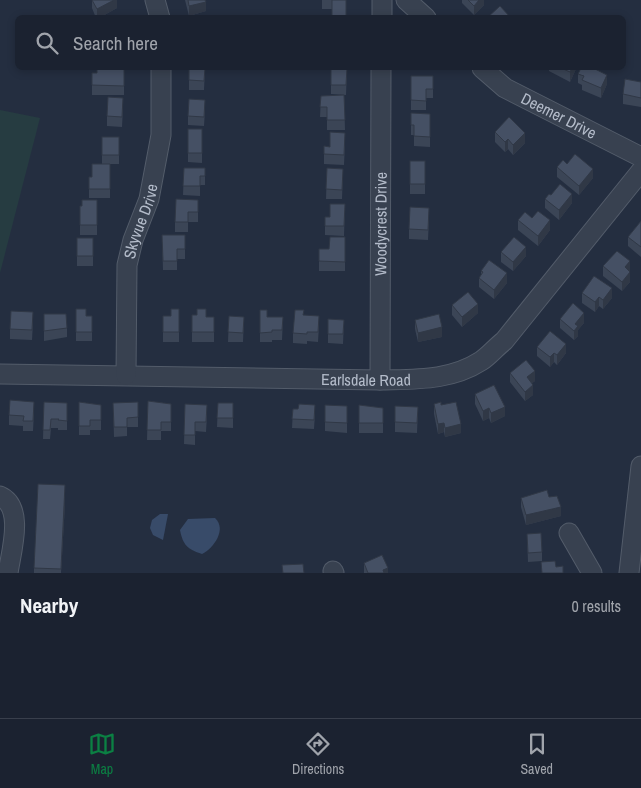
<!DOCTYPE html>
<html lang="en">
<head>
<meta charset="utf-8">
<style>
  :root { --surface:#1b2230; --page:#282f3c; --text:#f1f3f6; --muted:#a0a4ab; --line:#393f4c; --accent:#0b8043 }
  body { margin:0; font-family:"Archivo Narrow",sans-serif; background:var(--page); color:var(--text) }
  .list { margin:0; padding:0; list-style:none }
  h2 { display:flex; justify-content:space-between; align-items:center; height:65px; margin:0; padding:0 20px; font-size:21px }
  h2 small { font-size:16px; font-weight:400; color:var(--muted) }
  .icon { flex:none; width:28px; height:28px; fill:none; stroke:currentColor; stroke-width:2; stroke-linecap:round; stroke-linejoin:round }
  .map { position:relative; flex:none; width:641px; height:573px; overflow:hidden }
  .search { position:absolute; background:var(--surface); box-shadow:0 2px 8px #0003; left:15px; right:15px; top:15px; height:55px; display:flex; align-items:center; gap:12px; box-sizing:border-box; padding:0 18px; border-radius:8px; color:var(--muted); font-size:19px }
  .sheet { height:145px; background:var(--surface) }
  nav { display:flex; justify-content:space-around; align-items:center; box-sizing:border-box; height:70px; border-top:1px solid var(--line); background:var(--surface); font-size:14px; color:var(--muted) }
  nav a { display:grid; justify-items:center; gap:2px }
  nav .on { color:var(--accent) }
  .map>svg:first-child { display:block }
  .green { fill:#263c41 }
  .water { fill:#384b69 }
  .lines { fill:none; stroke-linecap:round; stroke-linejoin:round }
  .minor-casing { stroke:#535c6a; stroke-width:21 }
  .minor { stroke:#384150; stroke-width:19 }
  .wall { fill:#3b4556 }
  .shaded-wall { fill:#303846 }
  .building { fill:#455064; stroke:#303846 }
  .labels { text-anchor:middle; stroke-width:4; stroke-linejoin:round; paint-order:stroke }
  .street-label { font-size:16px; fill:#b4bcca; stroke:#1d2635 }
</style>
</head>
<body>
<div class="map">
<svg width="641" height="573" viewBox="0 0 641 573">
  <rect width="100%" height="100%" fill="#242e40"/>
  <!-- green -->
  <polygon class="green" points="0,110 40,118 0,273"/>
  <!-- water -->
  <g class="water">
    <polygon points="160,514 168,514 163,540 153,535 150,528 152,520"/>
    <path d="M215,518C227,529 214,548 202,554C187,549 183,545 180,530L188,519Z"/>
  </g>
  <g class="lines">
    <!-- minor casing -->
    <g class="minor-casing">
      <g id="minor">
        <polyline points="155,0 160,18"/>
        <polyline points="406,0 426,18"/>
        <polyline points="382,18 382,0"/>
        <path id="s1" d="M482,68L505,88L641,157"/>
        <path id="s2" d="M0,374L380,380C415,379 450,381 481,361C489,356 496,347 504,341L641,171"/>
        <path id="s3" d="M126,375L127,265L133,240L149,199L161,135V68"/>
        <path id="s4" d="M380,380L381,68"/>
        <path d="M0,496C25,507 11,552 8,573"/>
        <polyline points="569,533 592,573"/>
        <polyline points="333,571 334,573"/>
        <polyline points="629,573 641,466"/>
      </g>
    </g>
    <!-- minor -->
    <use href="#minor" class="minor"/>
  </g>
  <!-- wall -->
  <g class="wall">
    <polygon points="92,0 117,0 117,8 99,18 96,18 92,8"/>
    <polygon points="185,0 205,0 206,11 189,16"/>
    <polygon points="322,0 346,0 346,18 332,18 332,9 322,9"/>
    <polygon points="462,0 484,0 484,5 474,15 462,3"/>
    <polygon points="124,68 124,95 92,95 92,73 97,73"/>
    <polygon points="189,68 205,68 204,90 189,90"/>
    <polygon points="331,68 347,68 346,95 331,94"/>
    <polygon points="549,68 576,68 576,69 570,82 549,71"/>
    <polygon points="596,68 596,70 607,84 601,98 582,90 582,85 578,83 578,74"/>
    <polygon points="411,76 433,76 433,98 426,98 426,110 411,110"/>
    <polygon points="641,82 641,107 623,104 623,94"/>
    <polygon points="344,95 345,130 327,130 327,117 320,117 321,96"/>
    <polygon points="123,107 122,127 107,126 107,116"/>
    <polygon points="205,109 204,126 188,125 188,116"/>
    <polygon points="411,113 430,114 430,147 414,146 414,135 411,135"/>
    <polygon points="188,129 202,129 202,163 188,162"/>
    <polygon points="495,132 525,143 513,155 508,149 505,152 495,142"/>
    <polygon points="102,137 119,137 119,164 110,164 110,198 89,198 89,177 92,177 102,164"/>
    <polygon points="345,142 344,165 324,164 324,154 330,147"/>
    <rect x="410" y="161" width="15" height="33"/>
    <polygon points="567,164 593,178 579,195 557,177 557,167"/>
    <polygon points="184,168 205,168 205,185 200,185 200,196 183,195"/>
    <polygon points="327,168 343,169 342,199 326,199"/>
    <polygon points="551,195 572,203 559,220 545,208 545,199"/>
    <polygon points="97,200 97,235 80,235 80,206 82,206"/>
    <polygon points="198,200 198,222 188,222 188,232 175,232 175,222"/>
    <polygon points="345,204 344,236 325,235 325,217 330,217"/>
    <polygon points="429,217 428,240 409,239 409,229"/>
    <polygon points="532,218 550,230 538,246 518,230 518,220"/>
    <polygon points="641,221 641,257 628,246 628,237"/>
    <polygon points="162,235 185,235 185,259 177,259 177,270 163,270"/>
    <polygon points="345,237 345,271 319,271 319,249 329,249"/>
    <rect x="77" y="238" width="16" height="28"/>
    <polygon points="501,252 526,256 513,271 501,262"/>
    <polygon points="603,266 630,271 630,282 622,291 603,276"/>
    <polygon points="481,271 507,283 494,299 479,287 479,278 481,276"/>
    <polygon points="582,293 612,298 603,309 599,306 595,312 582,303"/>
    <polygon points="452,305 478,313 462,327 452,315"/>
    <polygon points="76,309 86,316 92,316 92,341 76,341"/>
    <polygon points="179,309 179,342 163,342 163,316 171,316"/>
    <polygon points="260,310 267,317 283,317 282,340 272,340 272,342 260,342"/>
    <polygon points="44,314 67,328 67,337 44,341"/>
    <polygon points="192,315 206,317 214,317 214,342 192,342"/>
    <polygon points="303,315 319,325 318,342 307,341 307,344 293,343 293,333"/>
    <polygon points="229,316 244,317 243,342 228,342"/>
    <polygon points="328,319 344,320 343,344 328,343"/>
    <polygon points="560,319 584,323 578,330 578,336 574,340 560,328"/>
    <polygon points="415,320 442,337 418,342 415,329"/>
    <polygon points="33,322 32,340 10,339 10,329"/>
    <polygon points="537,347 566,353 557,365 554,362 550,367 537,356"/>
    <polygon points="510,373 535,381 532,383 533,395 525,401 510,382"/>
    <polygon points="475,394 505,416 491,423 489,418 483,421 475,404"/>
    <polygon points="148,401 171,404 171,431 161,431 161,440 147,440"/>
    <polygon points="44,402 67,413 67,430 58,430 58,428 51,428 50,439 43,439"/>
    <polygon points="79,402 101,405 101,430 90,430 90,435 79,435"/>
    <polygon points="113,403 138,417 138,427 127,427 127,436 114,437"/>
    <polygon points="218,403 233,413 233,428 217,427"/>
    <polygon points="185,404 207,415 206,432 195,431 195,445 184,444"/>
    <polygon points="434,404 441,405 461,433 445,437 444,432 438,434 434,414"/>
    <polygon points="359,405 383,408 383,433 359,433"/>
    <polygon points="347,406 347,433 325,431 325,422"/>
    <polygon points="395,406 418,407 417,433 395,432"/>
    <polygon points="293,409 315,414 314,429 292,428"/>
    <polygon points="34,412 33,431 23,431 23,426 9,425 9,415"/>
    <polygon points="549,497 561,516 526,525 521,507 521,498"/>
    <polygon points="65,504 61,573 34,573 34,568"/>
    <polygon points="527,534 542,552 542,561 528,562"/>
    <polygon points="364,563 388,573 364,573"/>
  </g>
  <!-- shaded-wall -->
  <g class="shaded-wall">
    <polygon points="114,0 117,0 117,8 99,18 97,18 97,9"/>
    <polygon points="479,0 484,0 484,5 474,15 474,6"/>
    <polygon points="206,2 206,11 189,16 189,6"/>
    <polygon points="572,68 576,68 576,69 570,82 570,72"/>
    <polygon points="607,75 607,84 601,98 601,88"/>
    <polygon points="525,133 525,143 513,155 513,145"/>
    <polygon points="508,139 508,149 505,152 505,142"/>
    <polygon points="593,169 593,178 579,195 579,186"/>
    <polygon points="572,194 572,203 559,220 559,210"/>
    <polygon points="550,220 550,230 538,246 538,236"/>
    <polygon points="526,247 526,256 513,271 513,262"/>
    <polygon points="630,261 630,271 625,277 625,267"/>
    <polygon points="630,272 630,282 622,291 622,282"/>
    <polygon points="507,273 507,283 494,299 494,290"/>
    <polygon points="612,288 612,298 603,309 603,300"/>
    <polygon points="599,297 599,306 595,312 595,302"/>
    <polygon points="478,304 478,313 462,327 462,317"/>
    <polygon points="584,313 584,323 578,330 578,336 574,340 574,331 575,324"/>
    <polygon points="442,327 442,337 418,342 418,333"/>
    <polygon points="566,344 566,353 557,365 557,355"/>
    <polygon points="554,353 554,362 550,367 550,357"/>
    <polygon points="535,371 535,381 527,387 527,377"/>
    <polygon points="533,385 533,395 525,401 525,392"/>
    <polygon points="505,407 505,416 491,423 491,413"/>
    <polygon points="489,408 489,418 483,421 483,411"/>
    <polygon points="444,423 444,432 438,434 438,424"/>
    <polygon points="461,424 461,433 445,437 445,428"/>
    <polygon points="65,485 65,504 61,573"/>
    <polygon points="561,507 561,516 526,525 526,515"/>
    <polygon points="388,568 388,573 383,573 383,570"/>
  </g>
  <!-- building -->
  <g class="building">
    <polygon points="92,0 114,0 97,9"/>
    <polygon points="188,0 205,0 206,2 189,6"/>
    <rect x="332" y="0" width="14" height="16"/>
    <polygon points="468,0 479,0 474,6"/>
    <polygon points="500,6 511,18 487,18"/>
    <polygon points="97,68 124,68 124,86 92,85 92,73 97,73"/>
    <polygon points="189,68 205,68 204,81 189,80"/>
    <polygon points="331,68 347,68 346,85 331,85"/>
    <polygon points="561,68 572,68 570,72"/>
    <polygon points="581,68 595,68 595,69 607,75 601,88 582,80 584,76 578,74"/>
    <polygon points="411,76 433,76 433,89 426,89 426,101 411,100"/>
    <polygon points="625,79 641,82 641,98 623,94"/>
    <polygon points="344,95 345,120 327,120 327,107 320,107 321,96"/>
    <polygon points="108,97 123,98 122,117 107,116"/>
    <polygon points="189,99 205,100 204,117 188,116"/>
    <polygon points="411,113 430,114 430,137 414,136 414,125 411,125"/>
    <polygon points="509,117 525,133 513,145 508,139 505,142 495,132"/>
    <rect x="188" y="129" width="14" height="24"/>
    <polygon points="330,132 345,133 344,155 324,154 324,146 330,147"/>
    <rect x="102" y="137" width="17" height="18"/>
    <polygon points="575,154 593,169 579,186 557,167 563,160 567,164"/>
    <rect x="410" y="161" width="15" height="23"/>
    <polygon points="92,164 110,164 110,189 89,189 89,177 92,177"/>
    <polygon points="184,168 205,168 205,176 200,176 200,186 183,186"/>
    <polygon points="327,168 343,169 342,190 326,189"/>
    <polygon points="560,184 572,194 559,210 545,199 549,194 551,195"/>
    <polygon points="176,199 198,200 198,212 188,212 188,222 175,222"/>
    <polygon points="82,200 97,200 97,225 80,225 80,206 82,206"/>
    <polygon points="330,204 345,204 344,226 325,226 325,217 330,217"/>
    <polygon points="410,207 429,208 428,230 409,229"/>
    <polygon points="538,211 550,220 538,236 518,220 525,212 532,218"/>
    <polygon points="641,221 641,247 628,237"/>
    <polygon points="162,235 185,235 185,249 177,249 177,261 163,261"/>
    <polygon points="330,237 345,237 345,262 319,261 319,249 329,249"/>
    <polygon points="514,237 526,247 513,262 501,252"/>
    <rect x="77" y="238" width="16" height="18"/>
    <polygon points="617,251 630,261 625,267 630,272 622,282 603,266"/>
    <polygon points="489,260 507,273 494,290 479,278 483,272 481,271"/>
    <polygon points="594,276 612,288 603,300 599,297 595,302 582,293"/>
    <polygon points="468,292 478,304 462,317 452,305"/>
    <polygon points="573,303 584,313 575,324 578,326 574,331 560,319"/>
    <polygon points="76,309 86,309 86,316 92,316 92,332 76,332"/>
    <polygon points="171,309 179,309 179,332 163,332 163,316 171,316"/>
    <polygon points="197,309 206,309 206,317 214,317 214,332 192,332 192,315 197,315"/>
    <polygon points="260,310 267,310 267,317 283,317 282,330 272,330 272,332 260,333"/>
    <polygon points="295,310 304,310 303,315 319,316 318,332 307,332 307,334 293,333"/>
    <polygon points="11,311 33,312 32,330 10,329"/>
    <polygon points="44,314 66,314 67,328 44,331"/>
    <polygon points="439,314 442,327 418,333 415,320"/>
    <polygon points="229,316 244,317 243,333 228,332"/>
    <polygon points="328,319 344,320 343,334 328,334"/>
    <polygon points="550,331 566,344 557,355 554,353 550,357 537,347"/>
    <polygon points="526,360 535,371 527,377 533,385 525,392 510,373"/>
    <polygon points="494,385 505,407 491,413 489,408 483,411 475,394"/>
    <polygon points="10,400 34,402 33,421 23,421 24,416 9,415"/>
    <polygon points="148,401 171,404 171,422 161,422 161,430 147,430"/>
    <polygon points="44,402 67,403 67,421 58,420 59,419 51,419 50,430 43,430"/>
    <polygon points="79,402 101,405 101,420 90,420 90,426 79,426"/>
    <polygon points="138,402 138,417 127,418 127,427 114,427 113,403"/>
    <polygon points="441,402 441,405 456,402 461,424 445,428 444,423 438,424 434,404"/>
    <polygon points="218,403 233,403 233,418 217,418"/>
    <polygon points="185,404 207,405 206,422 195,422 195,435 184,435"/>
    <polygon points="299,404 315,405 314,420 292,419 293,409 298,409"/>
    <polygon points="325,405 347,406 347,423 325,422"/>
    <polygon points="359,405 383,408 383,423 359,423"/>
    <polygon points="395,406 418,407 417,423 395,422"/>
    <polygon points="38,484 65,485 61,569 34,568"/>
    <polygon points="547,490 549,497 557,496 561,507 526,515 521,498"/>
    <polygon points="541,533 542,552 528,553 527,534"/>
    <polygon points="382,555 388,568 383,570 384,573 368,573 364,563"/>
    <polygon points="555,561 556,567 563,566 563,573 542,573 541,562"/>
    <polygon points="303,564 304,573 283,573 282,565"/>
  </g>
  <g class="labels">
    <!-- street labels -->
    <g class="street-label">
      <text dy="6" stroke="none"><textPath href="#s1" startOffset="91">Deemer Drive</textPath></text>
      <text dy="6" stroke="none"><textPath href="#s3" startOffset="156">Skyvue Drive</textPath></text>
      <text dy="6" stroke="none"><textPath href="#s4" startOffset="156">Woodycrest Drive</textPath></text>
      <text dy="6" stroke="none"><textPath href="#s2" startOffset="366">Earlsdale Road</textPath></text>
    </g>
  </g>
</svg>
<div class="search"><svg class="icon" aria-label="search" viewBox="0 0 24 24"><circle cx="10" cy="10" r="6"/><path d="M15 15l6 6"/></svg>Search here</div>
</div>
<section class="sheet">
<h2>Nearby<small>0 results</small></h2>
<ul class="list">
</ul>
</section>
<nav>
<a class="on"><svg class="icon" aria-label="map" viewBox="0 0 24 24"><path d="M3 6l6-2 6 2 6-2v14l-6 2-6-2-6 2zM9 4v14M15 6v14"/></svg>Map</a>
<a><svg class="icon" aria-label="directions" viewBox="0 0 24 24"><path d="M12 3l9 9-9 9-9-9zM9 14v-3h6M13 9l2 2-2 2"/></svg>Directions</a>
<a><svg class="icon" aria-label="saved" viewBox="0 0 24 24"><path d="M7 4h10v16l-5-4-5 4z"/></svg>Saved</a>
</nav>
</body>
</html>
